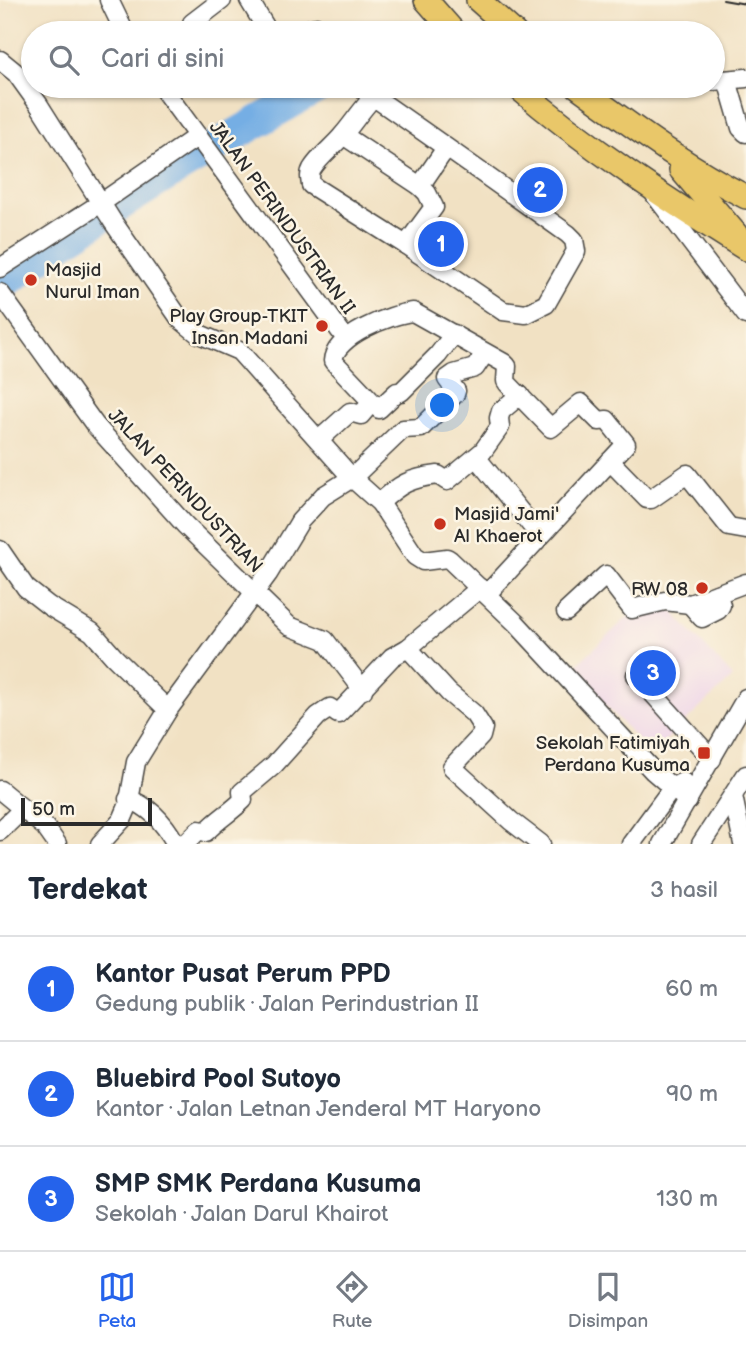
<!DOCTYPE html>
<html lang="id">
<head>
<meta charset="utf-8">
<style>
  :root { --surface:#fff; --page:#f2f2f3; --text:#1f2937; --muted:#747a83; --line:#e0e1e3; --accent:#2563eb }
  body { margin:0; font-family:"Balsamiq Sans",sans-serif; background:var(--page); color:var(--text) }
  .scale { position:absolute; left:21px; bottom:18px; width:131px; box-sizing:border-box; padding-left:7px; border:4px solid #2b2b2b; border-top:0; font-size:19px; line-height:24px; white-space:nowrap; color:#2b2b2b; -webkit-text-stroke:5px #fcf5e5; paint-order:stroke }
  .you { position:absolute; left:443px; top:406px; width:24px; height:24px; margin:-18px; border:5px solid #fff; border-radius:50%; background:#1a73e8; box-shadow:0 0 0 10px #1a73e833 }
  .badge { display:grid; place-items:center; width:46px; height:46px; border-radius:50%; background:var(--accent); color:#fff; font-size:23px; font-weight:700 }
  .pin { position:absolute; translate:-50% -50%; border:4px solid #fff; box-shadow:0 2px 7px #0006 }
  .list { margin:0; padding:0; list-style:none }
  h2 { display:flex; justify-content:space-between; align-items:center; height:91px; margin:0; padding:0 28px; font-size:30px }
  h2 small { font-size:23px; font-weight:400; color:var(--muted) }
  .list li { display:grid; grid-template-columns:46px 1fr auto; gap:21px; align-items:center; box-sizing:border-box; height:105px; padding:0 28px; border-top:2px solid var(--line) }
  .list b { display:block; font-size:26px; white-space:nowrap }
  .list p { margin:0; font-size:23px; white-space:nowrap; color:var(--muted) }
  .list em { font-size:23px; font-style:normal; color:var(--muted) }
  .icon { flex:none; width:38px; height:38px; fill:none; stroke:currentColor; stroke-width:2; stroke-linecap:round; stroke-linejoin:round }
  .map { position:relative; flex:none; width:746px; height:844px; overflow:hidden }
  .search { position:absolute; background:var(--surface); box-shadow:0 2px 5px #0004; left:21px; right:21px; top:21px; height:77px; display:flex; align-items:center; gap:18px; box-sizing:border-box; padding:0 24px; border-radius:38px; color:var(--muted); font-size:26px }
  .sheet { height:406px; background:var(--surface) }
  nav { display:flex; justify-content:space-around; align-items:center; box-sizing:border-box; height:98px; border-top:2px solid var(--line); background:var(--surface); font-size:19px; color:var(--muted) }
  nav a { display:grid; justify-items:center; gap:4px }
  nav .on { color:var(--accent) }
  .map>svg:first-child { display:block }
  .built { fill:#edd1e9 }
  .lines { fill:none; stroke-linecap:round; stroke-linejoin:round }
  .river { stroke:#75aee4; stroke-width:32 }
  .minor-casing { stroke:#494642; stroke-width:21 }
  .major-casing { stroke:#494642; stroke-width:26 }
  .minor { stroke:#fff; stroke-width:18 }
  .major { stroke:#e9c769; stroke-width:23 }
  .tram { stroke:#2b2b2b; stroke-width:2 }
  .poi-dot { fill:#c8321e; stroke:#fcf5e5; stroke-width:2.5 }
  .labels { text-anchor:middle; stroke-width:5; stroke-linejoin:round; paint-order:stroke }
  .street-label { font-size:19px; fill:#2b2b2b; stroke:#fcf5e5 }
  .poi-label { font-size:19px; fill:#2b2b2b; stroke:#fcf5e5; text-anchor:end }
</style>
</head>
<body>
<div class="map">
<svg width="746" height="844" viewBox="0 0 746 844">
  <rect width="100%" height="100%" fill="#fcf5e5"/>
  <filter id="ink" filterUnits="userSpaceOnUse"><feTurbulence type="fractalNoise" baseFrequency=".0143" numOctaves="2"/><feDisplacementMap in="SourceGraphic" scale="14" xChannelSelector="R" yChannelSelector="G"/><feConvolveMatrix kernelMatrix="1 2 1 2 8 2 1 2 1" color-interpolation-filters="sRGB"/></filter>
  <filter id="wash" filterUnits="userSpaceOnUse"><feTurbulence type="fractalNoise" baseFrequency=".00686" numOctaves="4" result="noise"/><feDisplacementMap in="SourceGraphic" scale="28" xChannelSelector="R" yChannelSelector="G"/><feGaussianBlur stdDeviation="1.57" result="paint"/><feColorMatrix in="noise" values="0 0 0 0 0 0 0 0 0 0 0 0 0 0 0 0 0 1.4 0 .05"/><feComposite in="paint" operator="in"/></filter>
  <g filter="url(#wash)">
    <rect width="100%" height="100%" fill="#f1e1c3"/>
    <!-- built -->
    <polygon class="built" points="659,597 733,677 651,754 572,669 629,616 634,620"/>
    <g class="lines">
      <!-- river -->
      <path class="river" d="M0,286C102,212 211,148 320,86"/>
    </g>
  </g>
  <g filter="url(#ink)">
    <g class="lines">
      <!-- minor casing -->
      <g class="minor-casing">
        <g id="minor">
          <polyline points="109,0 125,33"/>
          <polyline points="249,0 269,33"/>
          <polyline points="189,33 192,23 222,0"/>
          <path d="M300,33C312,27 319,24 330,33"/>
          <polyline points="0,60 16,73 39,105 113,222 180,319 197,333 239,351 352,478 380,503 415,556 423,561 447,558 450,560 516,623 653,771 688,801"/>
          <polyline points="727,80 741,128 746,133"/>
          <polyline points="713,81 746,78"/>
          <polyline points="161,86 346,339"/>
          <path d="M358,86C428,134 498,184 568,234L574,240L576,251L546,304L526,314L503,311L406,245L311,185C310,179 309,174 312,169C319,157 333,147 342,136C356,120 368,99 385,86"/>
          <polyline points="343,135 420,186 427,193 434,207 406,245"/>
          <polyline points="420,186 446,148"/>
          <polyline points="655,195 746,315"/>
          <polyline points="0,268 101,203 198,136"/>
          <polyline points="0,293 95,425 185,525 289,626 325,640 363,690"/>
          <polyline points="372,402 379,409 397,392 401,392 438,355 454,334"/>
          <path d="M319,440L350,412L361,415L372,402L333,361C334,336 391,314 413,312L504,363L507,366L506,381L508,384L551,428L581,403L599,421L607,420L626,444L487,594"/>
          <polyline points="476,457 540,536"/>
          <polyline points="610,461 647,499 651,499 687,474 729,527 746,530"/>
          <path d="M380,503C399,484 411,478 438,475L447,481L483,451L500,427L499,418L501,411L520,395"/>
          <polyline points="0,550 26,588 49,606 92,632 114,657 168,710"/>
          <polyline points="690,604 702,618 718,610 721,605 717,594"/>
          <polyline points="566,612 606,575 632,609 665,601 690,604 746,583"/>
          <polyline points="408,648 449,693 474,714 483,728 481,736 452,767 511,821 541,844"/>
          <polyline points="636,675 712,759"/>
          <polyline points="0,790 45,827 57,844"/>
          <polyline points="733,796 743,844"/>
          <path d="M128,799C150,806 165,824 176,844"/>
          <polyline points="0,831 23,809"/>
          <polyline points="100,844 122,820 128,806 136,762 168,710 268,574 300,521 323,496 352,478 403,429 421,428 455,394 456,391 447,379 454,374 475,368 485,353"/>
          <path d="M185,844L199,830L206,832C218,819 230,813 243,800L242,792L274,765L318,716L330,708L338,714L392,657L408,648L480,588"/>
          <polyline points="631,844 673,787 683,782"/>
          <polyline points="662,844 746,698"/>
          <polyline points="701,844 746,775"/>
        </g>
      </g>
      <!-- major casing -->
      <g class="major-casing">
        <g id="major">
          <polyline points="426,0 455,33"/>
          <polyline points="478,0 515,33"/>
          <path d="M516,86C587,147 666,199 746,249"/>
          <path d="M577,86C632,126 685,166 746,197"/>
          <polyline points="681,170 736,234"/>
        </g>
      </g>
      <!-- minor -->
      <use href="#minor" class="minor"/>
      <!-- major -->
      <use href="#major" class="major"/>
      <!-- tram -->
      <polyline class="tram" points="723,0 746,4"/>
    </g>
  </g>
  <!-- markers -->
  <g class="poi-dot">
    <circle cx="31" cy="280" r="7"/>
    <circle cx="322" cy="326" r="7"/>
    <circle cx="440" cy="524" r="7"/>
    <circle cx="702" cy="588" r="7"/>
    <rect x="697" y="746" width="14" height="14" rx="3.5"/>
  </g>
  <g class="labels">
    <!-- street labels -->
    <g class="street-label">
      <text transform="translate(283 217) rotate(54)" y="7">JALAN PERINDUSTRIAN II</text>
      <text transform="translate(186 490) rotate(47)" y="7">JALAN PERINDUSTRIAN</text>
    </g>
    <!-- poi labels -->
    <g class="poi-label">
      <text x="45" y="276" text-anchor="start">Masjid<tspan x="45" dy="22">Nurul Iman</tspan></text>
      <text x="308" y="322">Play Group-TKIT<tspan x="308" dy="22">Insan Madani</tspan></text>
      <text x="454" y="520" text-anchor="start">Masjid Jami'<tspan x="454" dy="22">Al Khaerot</tspan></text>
      <text x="688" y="595">RW 08</text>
      <text x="690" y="749">Sekolah Fatimiyah<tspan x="690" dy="22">Perdana Kusuma</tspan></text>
    </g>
  </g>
</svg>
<div class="scale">50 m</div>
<div class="you"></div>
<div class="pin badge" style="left:441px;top:244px">1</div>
<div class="pin badge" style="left:540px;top:190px">2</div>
<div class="pin badge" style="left:653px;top:673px">3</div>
<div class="search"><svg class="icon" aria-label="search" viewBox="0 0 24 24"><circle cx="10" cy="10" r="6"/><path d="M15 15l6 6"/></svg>Cari di sini</div>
</div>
<section class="sheet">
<h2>Terdekat<small>3 hasil</small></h2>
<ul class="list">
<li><span class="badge">1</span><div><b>Kantor Pusat Perum PPD</b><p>Gedung publik · Jalan Perindustrian II</p></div><em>60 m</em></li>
<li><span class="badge">2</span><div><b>Bluebird Pool Sutoyo</b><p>Kantor · Jalan Letnan Jenderal MT Haryono</p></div><em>90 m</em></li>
<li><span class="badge">3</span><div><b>SMP SMK Perdana Kusuma</b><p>Sekolah · Jalan Darul Khairot</p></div><em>130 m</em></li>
</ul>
</section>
<nav>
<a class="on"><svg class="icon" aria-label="map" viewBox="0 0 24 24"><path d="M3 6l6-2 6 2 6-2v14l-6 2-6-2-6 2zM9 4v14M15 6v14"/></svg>Peta</a>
<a><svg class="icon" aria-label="directions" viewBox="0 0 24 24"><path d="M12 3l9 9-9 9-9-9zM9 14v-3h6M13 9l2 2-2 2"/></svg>Rute</a>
<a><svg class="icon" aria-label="saved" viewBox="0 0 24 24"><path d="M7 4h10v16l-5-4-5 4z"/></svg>Disimpan</a>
</nav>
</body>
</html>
